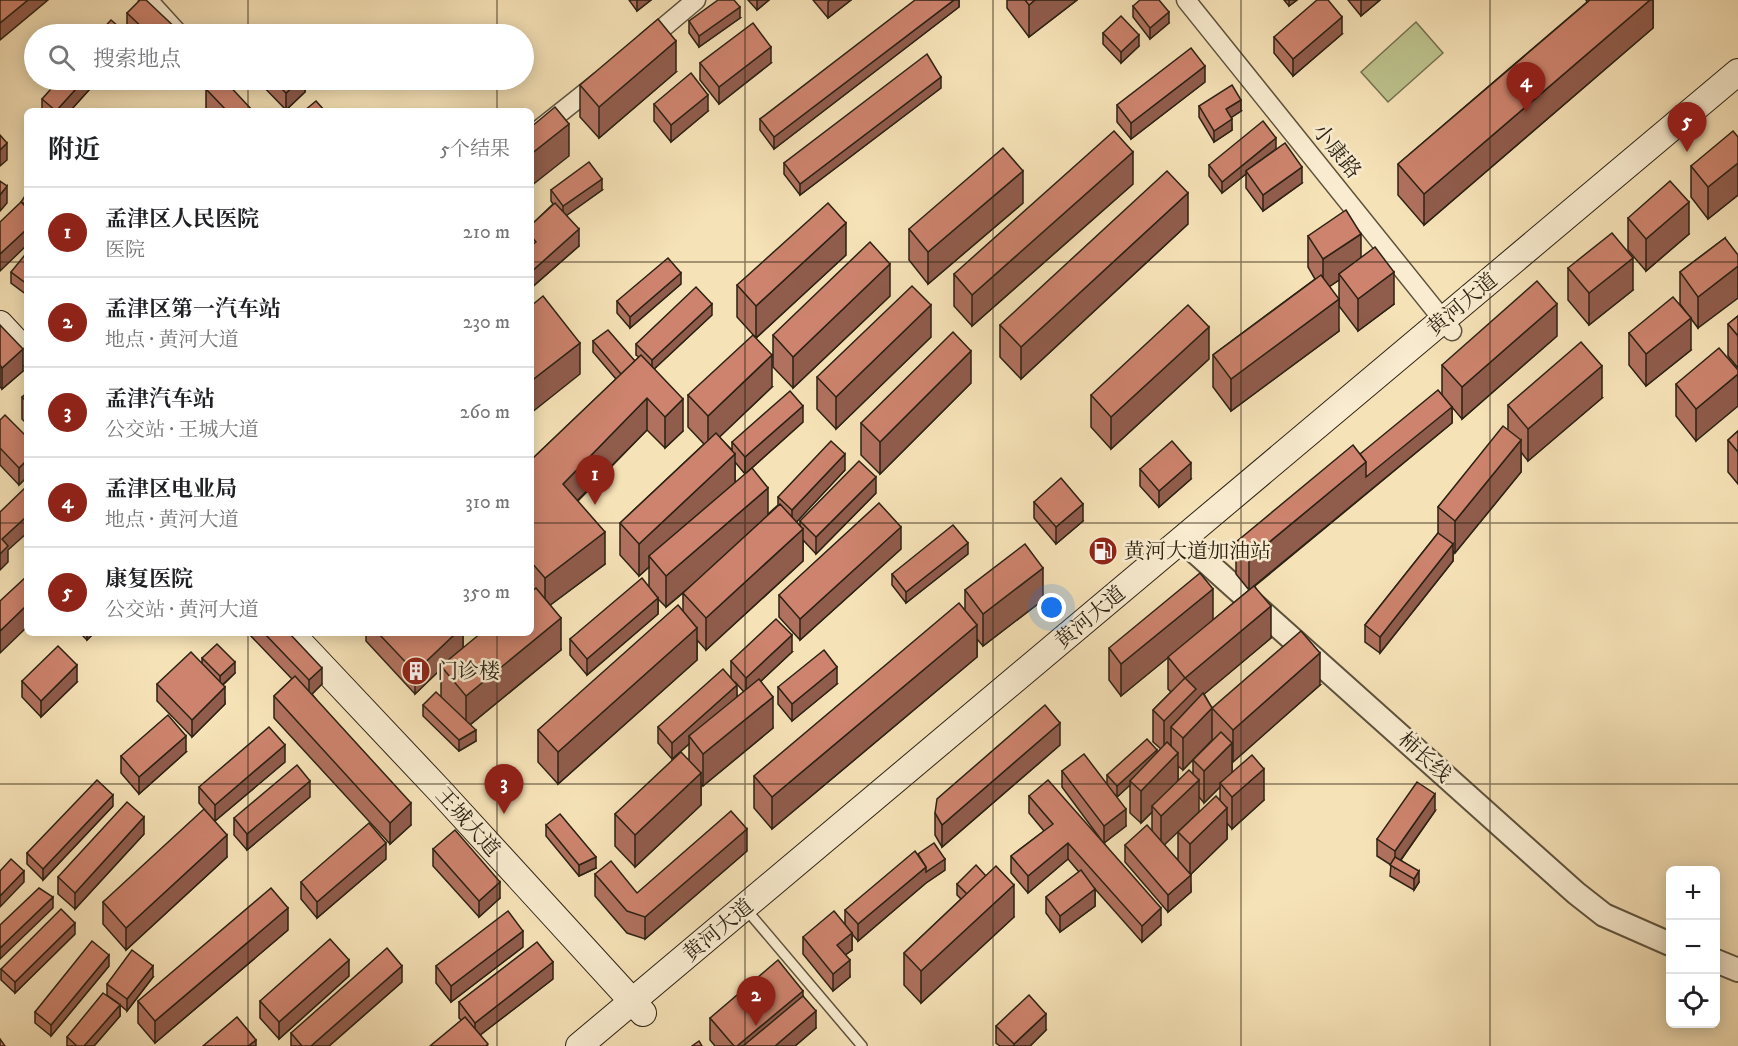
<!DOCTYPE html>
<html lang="zh">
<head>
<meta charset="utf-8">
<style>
  :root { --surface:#fff; --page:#f2f2f2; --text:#202124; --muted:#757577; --line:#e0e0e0; --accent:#8f2418 }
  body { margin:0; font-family:"IM FELL DW Pica","Noto Serif SC",serif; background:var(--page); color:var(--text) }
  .controls { position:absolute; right:18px; bottom:18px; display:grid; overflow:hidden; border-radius:9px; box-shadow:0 3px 15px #0003 }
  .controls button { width:54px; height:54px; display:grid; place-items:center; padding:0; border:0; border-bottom:2px solid var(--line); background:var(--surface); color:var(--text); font:30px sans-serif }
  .you { position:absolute; left:1052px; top:608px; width:21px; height:21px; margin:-15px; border:4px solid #fff; border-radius:50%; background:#1a73e8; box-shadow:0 0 0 9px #1a73e833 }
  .badge { display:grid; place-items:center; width:39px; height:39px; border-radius:50%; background:var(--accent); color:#fff; font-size:20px; font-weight:700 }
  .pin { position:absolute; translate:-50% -50px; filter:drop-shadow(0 2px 3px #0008) }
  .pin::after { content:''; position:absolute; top:32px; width:21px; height:18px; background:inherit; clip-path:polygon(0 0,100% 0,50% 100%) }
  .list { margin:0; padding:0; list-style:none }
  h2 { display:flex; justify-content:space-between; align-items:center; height:78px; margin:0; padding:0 24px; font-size:26px }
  h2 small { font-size:20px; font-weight:400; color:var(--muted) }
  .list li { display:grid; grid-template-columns:39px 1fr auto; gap:18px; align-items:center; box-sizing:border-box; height:90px; padding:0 24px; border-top:2px solid var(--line) }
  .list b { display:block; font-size:22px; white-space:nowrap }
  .list p { margin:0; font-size:20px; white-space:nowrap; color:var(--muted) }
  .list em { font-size:20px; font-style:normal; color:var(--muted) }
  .icon { flex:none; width:33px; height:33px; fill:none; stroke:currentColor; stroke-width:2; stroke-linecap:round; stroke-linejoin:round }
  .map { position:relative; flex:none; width:1738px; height:1046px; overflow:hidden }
  .search { position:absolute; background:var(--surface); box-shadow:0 3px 15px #0003; left:24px; top:24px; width:510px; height:66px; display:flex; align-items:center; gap:15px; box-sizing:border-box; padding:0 21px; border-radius:33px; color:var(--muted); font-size:22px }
  .panel { position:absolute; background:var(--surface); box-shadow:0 3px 15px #0003; left:24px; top:108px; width:510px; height:528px; border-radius:9px }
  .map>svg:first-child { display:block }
  .pitch { fill:#bdc38e; stroke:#747251; stroke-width:1.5 }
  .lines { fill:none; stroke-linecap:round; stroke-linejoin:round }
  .service-casing { stroke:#5e523d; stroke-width:12 }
  .minor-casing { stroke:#5e523d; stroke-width:21 }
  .tertiary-casing { stroke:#5e523d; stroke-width:26 }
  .secondary-casing { stroke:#2c2214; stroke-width:28 }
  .service { stroke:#f9ecd0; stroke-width:9 }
  .minor { stroke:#f9ecd0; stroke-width:18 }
  .tertiary { stroke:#f9ecd0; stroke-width:22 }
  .secondary { stroke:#f9ecd0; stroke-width:26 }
  .wall { fill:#b0715e; stroke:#2c2214; stroke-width:1.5; fill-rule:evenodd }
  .shaded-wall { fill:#905c4c; stroke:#2c2214; stroke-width:1.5 }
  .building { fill:#cd836d; stroke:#2c2214; stroke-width:1.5 }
  .grid { fill:none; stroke:#2c2214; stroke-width:1.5; stroke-opacity:0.55 }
  .labels { text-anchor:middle; stroke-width:5; stroke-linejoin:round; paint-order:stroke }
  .street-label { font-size:21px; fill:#2c2214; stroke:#f9ecd0 }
  .poi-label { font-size:21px; fill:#2c2214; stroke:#f9ecd0; text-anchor:start }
</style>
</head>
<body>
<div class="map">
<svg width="1738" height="1046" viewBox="0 0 1738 1046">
  <rect width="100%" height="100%" fill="#f6e2b7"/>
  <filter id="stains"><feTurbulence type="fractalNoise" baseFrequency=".00333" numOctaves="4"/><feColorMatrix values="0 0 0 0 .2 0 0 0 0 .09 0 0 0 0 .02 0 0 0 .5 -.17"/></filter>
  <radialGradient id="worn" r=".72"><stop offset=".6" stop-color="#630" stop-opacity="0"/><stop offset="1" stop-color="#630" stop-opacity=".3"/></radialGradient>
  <!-- pitch -->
  <polygon class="pitch" points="1416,22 1443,53 1388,102 1361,72"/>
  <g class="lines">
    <!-- service casing -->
    <g class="service-casing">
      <polyline id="service" points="745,908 862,1046"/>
    </g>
    <!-- minor casing -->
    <g class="minor-casing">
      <g id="minor">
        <polyline points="148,0 179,34"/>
        <polyline points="1186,0 1452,331"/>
        <polyline points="646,42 696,0"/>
        <polyline points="531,136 600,81"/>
      </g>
    </g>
    <!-- tertiary casing -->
    <g class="tertiary-casing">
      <g id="tertiary">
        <polyline points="1193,550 1576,893 1604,915 1670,944"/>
        <polyline points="1716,961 1738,970"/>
      </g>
    </g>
    <!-- secondary casing -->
    <g class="secondary-casing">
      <g id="secondary">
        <polyline points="0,324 27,353"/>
        <polyline points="291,633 440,791 643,1013"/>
        <polyline points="579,1046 1738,72"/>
      </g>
    </g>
    <!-- service -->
    <use href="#service" class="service"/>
    <!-- minor -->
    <use href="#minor" class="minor"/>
    <!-- tertiary -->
    <use href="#tertiary" class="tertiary"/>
    <!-- secondary -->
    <use href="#secondary" class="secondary"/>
  </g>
  <!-- wall -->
  <g class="wall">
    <polygon points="629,0 651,0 637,11"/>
    <polygon points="748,0 769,0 757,10"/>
    <polygon points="813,0 851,0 828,18"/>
    <polygon points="959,0 959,7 774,149 760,130 760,119"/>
    <polygon points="1007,0 1077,0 1029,37 1007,8"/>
    <polygon points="1284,0 1297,0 1289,6"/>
    <polygon points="1348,0 1380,0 1361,16"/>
    <polygon points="1586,0 1653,0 1653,28 1424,225 1398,195 1398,164 1587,2"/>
    <polygon points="1133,6 1169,23 1150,39 1133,17"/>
    <polygon points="127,13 182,34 132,34 127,30"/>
    <polygon points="740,18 699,47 689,33 689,21"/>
    <polygon points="1103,33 1139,46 1121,63 1103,44"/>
    <polygon points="1342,34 1293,76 1274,53 1274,37"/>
    <polygon points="700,63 771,63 719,104 700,80"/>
    <polygon points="676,72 599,138 580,117 580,85"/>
    <polygon points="98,80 70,111 42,111 42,99"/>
    <polygon points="257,80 305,80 305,92 286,110"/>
    <polygon points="1205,82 1131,139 1117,122 1117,105"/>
    <polygon points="941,88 800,195 784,174 784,163"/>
    <polygon points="206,89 253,111 206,111"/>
    <polygon points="654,104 708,111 671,142 654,121"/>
    <polygon points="1199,106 1241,111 1231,117 1232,130 1214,142 1199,117"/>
    <polygon points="1738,137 1738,195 1708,219 1691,197 1691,166"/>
    <polygon points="1209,165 1302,183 1263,211 1246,188 1246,174 1222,193 1209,176"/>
    <polygon points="1133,184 972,326 954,306 954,274"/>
    <polygon points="551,190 602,190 566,215 579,246 531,288 531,225 553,204 551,201"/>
    <polygon points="1023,203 928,284 909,260 909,229"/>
    <polygon points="1628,218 1689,234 1646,271 1628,250"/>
    <polygon points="1188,224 1021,379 1000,357 1000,325"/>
    <polygon points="1308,236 1361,257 1394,304 1358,331 1339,306 1339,280 1329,286 1339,331 1231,411 1213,387 1213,355 1315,279 1308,267"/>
    <polygon points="1725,238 1698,328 1680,304 1680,272"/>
    <polygon points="846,255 756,338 737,317 737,285"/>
    <polygon points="27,258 27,295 11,283 11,272"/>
    <polygon points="1568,268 1633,290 1589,325 1568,300"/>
    <polygon points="681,284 630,328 617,313 617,301"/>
    <polygon points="890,296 793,388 773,367 773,335"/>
    <polygon points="712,315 654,369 683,431 665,448 647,430 578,501 605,564 550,605 561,650 470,725 476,741 459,751 423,716 423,705 441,697 441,669 415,694 366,641 366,633 463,633 463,648 531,633 531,460 616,379 593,352 593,341 635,361 639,357 636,355 636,344"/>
    <polygon points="1738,316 1738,368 1728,356 1728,324"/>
    <polygon points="0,325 23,371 2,389 0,387"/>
    <polygon points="1629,333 1691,350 1646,386 1629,365"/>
    <path d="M1557,336L1462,419L1452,407V423L1255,586L1271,638L1204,694L1212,708L1320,685L1232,762V772L1264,800L1232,829L1227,823V839L1190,875L1191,892L1168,912L1125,862V845L1152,831V812L1141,823L1130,813V785L1117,797L1114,794L1126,826L1104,843L1161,925L1142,942L1095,889V906L1060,932L1046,913V897L1079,872L1068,859L1028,893L1011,873V856L1044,831L1029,813V796L1102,841L1062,787V771L1107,785V775L1157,753L1161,749L1153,742V710L1171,692L1168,689V657L1121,696L1109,680V648L1213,620L1249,590L1236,574V542L1442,396V365ZM1212,740L1193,760V774L1178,781V766L1183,770ZM1220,787V800L1178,832V861L1164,845L1199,797L1204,803Z"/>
    <polygon points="931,337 836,429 817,409 817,377"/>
    <polygon points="1209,359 1111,449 1091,427 1091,395"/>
    <polygon points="1738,370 1696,441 1676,416 1676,384"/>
    <polygon points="971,383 880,474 861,455 861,423"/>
    <polygon points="772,387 719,437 732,450 732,442 803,422 745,474 735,462 735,482 768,514 778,505 778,497 845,470 796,522 800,526 800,521 876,493 816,554 803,540 803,561 706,650 697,640 697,660 558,784 538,762 538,730 683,612 683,593 666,607 658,599 658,614 587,675 570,655 570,639 649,587 649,567 639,576 620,555 620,523 704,444 688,427 688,395"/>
    <polygon points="27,393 27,424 22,419 22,397"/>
    <polygon points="1602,398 1528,461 1521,452 1521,472 1455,553 1453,551 1453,561 1380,653 1365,642 1365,625 1438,533 1438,507 1508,429 1508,405"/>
    <polygon points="0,420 27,437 27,477 19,485 0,465"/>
    <polygon points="1738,431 1738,484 1728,472 1728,440"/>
    <polygon points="1140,469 1191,479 1159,507 1140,486"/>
    <polygon points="1034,502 1083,521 1056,544 1034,518"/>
    <polygon points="901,549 800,640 779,617 779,595"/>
    <polygon points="968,554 906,603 892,585 892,574"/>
    <polygon points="965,590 1043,600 983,646 977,639 977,657 772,829 754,808 754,776 965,609"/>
    <polygon points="80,633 94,633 87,640"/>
    <polygon points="248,633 289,633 322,684 312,694 411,825 390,844 274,718 274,696 292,679"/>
    <path d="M792,652L761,681L773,728L703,786L701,783V805L635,867L615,846V814L689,760V744L672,759L658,743V727L731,678V661ZM736,683L744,692L737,697Z"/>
    <polygon points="202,658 235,673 223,685 225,704 192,737 157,701 157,684 202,664"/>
    <polygon points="22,681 77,682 41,717 22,697"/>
    <polygon points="837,684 792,721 778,704 778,687"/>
    <polygon points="1060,745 942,847 935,835 935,813"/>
    <polygon points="186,752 139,794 121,773 121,756"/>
    <polygon points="285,762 215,821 227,857 126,950 103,924 103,902 214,821 199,803 199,787"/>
    <polygon points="310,797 247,850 234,835 234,818"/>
    <polygon points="113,806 43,880 27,864 27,853"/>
    <polygon points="1435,811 1401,860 1419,882 1414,890 1390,876 1391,865 1377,856 1377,839"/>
    <polygon points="546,825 596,868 579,876 546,836"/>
    <polygon points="144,834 75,909 58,894 58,877"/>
    <polygon points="433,849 500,898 479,917 433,866"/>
    <polygon points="747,851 645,939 627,933 595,896 595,874 637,893"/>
    <polygon points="386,859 317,918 301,899 301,882"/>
    <polygon points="945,870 926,883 858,941 852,934 852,950 845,955 850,977 833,991 803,954 803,937 845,925 845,910"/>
    <polygon points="957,884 1014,917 921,1003 904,985 904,953 961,899 957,895"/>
    <polygon points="288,930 155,1043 138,1023 138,1001"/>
    <polygon points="75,934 15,993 1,980 1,969"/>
    <polygon points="523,947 451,1002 436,983 436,966"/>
    <polygon points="109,966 51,1036 35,1023 35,1012"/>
    <polygon points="349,976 279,1039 260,1018 260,1001"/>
    <polygon points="153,977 127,1011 120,1005 120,1016 94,1046 67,1046 67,1037 118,1003 107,995 107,984"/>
    <polygon points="553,979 480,1035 488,1046 459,1018 459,1002"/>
    <polygon points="402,982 329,1046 291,1046 291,1033"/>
    <polygon points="803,996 816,1028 795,1046 715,1046 710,1040 710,1018"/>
    <polygon points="996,1026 1046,1030 1030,1046 1000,1046 996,1043"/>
  </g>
  <!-- shaded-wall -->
  <g class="shaded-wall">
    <polygon points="28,0 48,0 0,40 0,23"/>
    <polygon points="637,0 651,0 637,11"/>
    <polygon points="757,0 769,0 757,10"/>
    <polygon points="830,0 851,0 828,18 828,2"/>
    <polygon points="954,0 959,0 959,7 774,149 774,137"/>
    <polygon points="1035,0 1077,0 1029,37 1029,5"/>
    <polygon points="1289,0 1297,0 1289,6"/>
    <polygon points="1361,0 1380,0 1361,16"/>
    <polygon points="1650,0 1653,0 1653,28 1424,225 1424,194"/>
    <polygon points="740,7 740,18 699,47 699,36"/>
    <polygon points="1169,12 1169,23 1150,39 1150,28"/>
    <polygon points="1342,17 1342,34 1293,76 1293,59"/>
    <polygon points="1139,35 1139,46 1121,63 1121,52"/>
    <polygon points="676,41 676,72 599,138 599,107"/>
    <polygon points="771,47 771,63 719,104 719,87"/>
    <polygon points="1205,66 1205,82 1131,139 1131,123"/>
    <polygon points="941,77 941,88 800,195 800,184"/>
    <polygon points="84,80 98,80 70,111 56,111"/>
    <polygon points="300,80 305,80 305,92 286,110 286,93"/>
    <polygon points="708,95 708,111 671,142 671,125"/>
    <polygon points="1241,100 1241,111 1226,121 1226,109"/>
    <polygon points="1232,119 1232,130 1214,142 1214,131"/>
    <polygon points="569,124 569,156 531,186 531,154"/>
    <polygon points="1276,138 1276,149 1246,171 1246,174 1222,193 1222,182"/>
    <polygon points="7,143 7,160 0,166 0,150"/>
    <polygon points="1133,152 1133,184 972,326 972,295"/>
    <polygon points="1738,163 1738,195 1708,219 1708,187"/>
    <polygon points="1302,167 1302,183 1263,211 1263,195"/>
    <polygon points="1023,171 1023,203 928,284 928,252"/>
    <polygon points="602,179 602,190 563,218 563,206"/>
    <polygon points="7,186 7,203 0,211 0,195"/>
    <polygon points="1188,193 1188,224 1021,379 1021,347"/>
    <polygon points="1689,202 1689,234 1646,271 1646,239"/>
    <polygon points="846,223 846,255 756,338 756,306"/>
    <polygon points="27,229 27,245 0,271 0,254"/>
    <polygon points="579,229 579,246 531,288 531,272"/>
    <polygon points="1361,234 1361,265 1339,274 1339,280 1323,291 1323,259"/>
    <polygon points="1633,258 1633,290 1589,325 1589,293"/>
    <polygon points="890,264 890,296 793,388 793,357"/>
    <polygon points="1738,266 1738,298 1698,328 1698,297"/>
    <polygon points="1394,272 1394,304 1358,331 1358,299"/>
    <polygon points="681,273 681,284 630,328 630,317"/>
    <polygon points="1339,299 1339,331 1231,411 1231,379"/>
    <polygon points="712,304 712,315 652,371 652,360"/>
    <polygon points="1557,304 1557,336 1462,419 1462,387"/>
    <polygon points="931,305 931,337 836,429 836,397"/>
    <polygon points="1691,318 1691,350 1646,386 1646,354"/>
    <polygon points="1209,327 1209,359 1111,449 1111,417"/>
    <polygon points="580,343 580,374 531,413 531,381"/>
    <polygon points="23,349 23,371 2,389 2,368"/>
    <polygon points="971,351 971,383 880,474 880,442"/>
    <polygon points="772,355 772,387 708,448 708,416"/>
    <polygon points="1602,366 1602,398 1528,461 1528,429"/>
    <polygon points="1738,374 1738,406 1696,441 1696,409"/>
    <polygon points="647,398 647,430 563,515 563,484"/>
    <polygon points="683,399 683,431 665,448 665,417"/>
    <polygon points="803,406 803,422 745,474 745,457"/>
    <polygon points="1452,407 1452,423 1249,590 1249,559 1366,462"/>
    <polygon points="1521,440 1521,472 1455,553 1455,521"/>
    <polygon points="735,454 735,485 649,556 649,567 639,576 639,544"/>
    <polygon points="845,454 845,470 792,527 792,510"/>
    <polygon points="27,460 27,477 19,485 19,468"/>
    <polygon points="1191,463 1191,479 1159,507 1159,491"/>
    <polygon points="876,477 876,493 816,554 816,537"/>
    <polygon points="768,488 768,520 666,607 666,576"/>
    <polygon points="1083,504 1083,521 1056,544 1056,527"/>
    <polygon points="27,516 27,533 8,550 8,562 0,570 0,554 2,539"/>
    <polygon points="901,527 901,549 800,640 800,619"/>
    <polygon points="803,529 803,561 706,650 706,618"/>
    <polygon points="605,532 605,564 545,609 545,578"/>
    <polygon points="968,543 968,554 906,603 906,592"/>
    <polygon points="1453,544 1453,561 1380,653 1380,637"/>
    <polygon points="1043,568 1043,600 983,646 983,614"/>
    <polygon points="1213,589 1213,621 1121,696 1121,664"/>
    <polygon points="658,598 658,614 587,675 587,659"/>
    <polygon points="27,605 27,627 0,653 0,631"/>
    <polygon points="1271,606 1271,638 1196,701 1171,727 1171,746 1164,752 1164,721 1185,678"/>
    <polygon points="561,618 561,650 466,728 466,696"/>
    <polygon points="977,625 977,657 772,829 772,797"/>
    <polygon points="697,628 697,660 558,784 558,752"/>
    <polygon points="87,633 94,633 87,640"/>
    <polygon points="456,633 463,633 463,648 441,666 441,669 415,694 415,672"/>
    <polygon points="792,635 792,652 746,695 746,678"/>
    <polygon points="1320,653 1320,685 1233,762 1233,730"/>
    <polygon points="235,662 235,673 220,687 220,676"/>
    <polygon points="77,665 77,682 41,717 41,701"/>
    <polygon points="837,667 837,684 792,721 792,704"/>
    <polygon points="322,668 322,684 309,697 309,680"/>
    <polygon points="737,685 737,702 689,736 689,744 672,759 672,743"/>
    <polygon points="225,687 225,704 192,737 192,720"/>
    <polygon points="773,697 773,728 703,786 703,754"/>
    <polygon points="1212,708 1212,740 1183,770 1183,738"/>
    <polygon points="1060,723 1060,745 942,847 942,825"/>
    <polygon points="476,730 476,741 459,751 459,740"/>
    <polygon points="186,736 186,752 139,794 139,777"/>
    <polygon points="1232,743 1232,775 1220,783 1220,787 1204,803 1204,771"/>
    <polygon points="285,745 285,762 215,821 215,805"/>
    <polygon points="1157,750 1157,761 1130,781 1130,785 1117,797 1117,786"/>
    <polygon points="1178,753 1178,785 1152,806 1152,812 1141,823 1141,791"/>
    <polygon points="1264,769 1264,800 1232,829 1232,797"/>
    <polygon points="701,773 701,805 635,867 635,835"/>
    <polygon points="1199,780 1199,812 1161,848 1161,816"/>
    <polygon points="310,781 310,797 247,850 247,834"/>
    <polygon points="1435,794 1435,811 1395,868 1395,851"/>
    <polygon points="113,795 113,806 43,880 43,869"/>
    <polygon points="411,803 411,825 390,844 390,823"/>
    <polygon points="1227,808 1227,839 1190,875 1190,844"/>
    <polygon points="1126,809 1126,826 1104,843 1104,826"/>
    <polygon points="144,817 144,834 75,909 75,893"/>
    <polygon points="747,829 747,851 645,939 645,917"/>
    <polygon points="227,835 227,857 126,950 126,928"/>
    <polygon points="386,843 386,859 317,918 317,902"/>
    <polygon points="1068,843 1068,859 1028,893 1028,876"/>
    <polygon points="596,857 596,868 579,876 579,865"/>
    <polygon points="945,859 945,870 926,883 858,941 858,924 926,867"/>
    <polygon points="24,871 24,882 0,907 0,896"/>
    <polygon points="1419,871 1419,882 1414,890 1414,879"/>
    <polygon points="1191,875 1191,892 1168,912 1168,895"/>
    <polygon points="500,882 500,898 479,917 479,901"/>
    <polygon points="1014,885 1014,917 921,1003 921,971"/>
    <polygon points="1095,889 1095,906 1060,932 1060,916"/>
    <polygon points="53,897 53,908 0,959 0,948"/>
    <polygon points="288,908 288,930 155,1043 155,1021"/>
    <polygon points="1161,908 1161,925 1142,942 1142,926"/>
    <polygon points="75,923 75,934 15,993 15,982"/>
    <polygon points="523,931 523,947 451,1002 451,986"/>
    <polygon points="852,933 852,950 837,961 837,945"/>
    <polygon points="109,955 109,966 51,1036 51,1025"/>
    <polygon points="349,960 349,976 279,1039 279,1022"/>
    <polygon points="850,960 850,977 833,991 833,974"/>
    <polygon points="553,962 553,979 475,1039 475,1023"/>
    <polygon points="153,966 153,977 127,1011 127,999"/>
    <polygon points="402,966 402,982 329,1046 311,1046"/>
    <polygon points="803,991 803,1012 763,1046 737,1046"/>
    <polygon points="120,1005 120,1016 94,1046 84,1046"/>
    <polygon points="816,1011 816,1028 795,1046 775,1046"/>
    <polygon points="1046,1014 1046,1030 1030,1046 1014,1046 1014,1044"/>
    <polygon points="256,1040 256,1046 248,1046"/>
  </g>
  <!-- building -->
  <g class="building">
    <polygon points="0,0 28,0 0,23"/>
    <polygon points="140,0 146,0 182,34 149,34 127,13"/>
    <polygon points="718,0 734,0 740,7 699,36 689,21"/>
    <polygon points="915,0 954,0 774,137 760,119"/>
    <polygon points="1025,0 1035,0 1029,5"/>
    <polygon points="1140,0 1159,0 1169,12 1150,28 1133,6"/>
    <polygon points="1317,0 1328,0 1342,17 1293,59 1274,37"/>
    <polygon points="1590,0 1650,0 1424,194 1398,164"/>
    <polygon points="1121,16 1139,35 1121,52 1103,33"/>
    <polygon points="658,19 676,41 599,107 580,85"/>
    <polygon points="111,20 125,32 123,34 98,34"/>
    <polygon points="753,23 771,47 719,87 700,63"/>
    <polygon points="228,26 242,34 222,34"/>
    <polygon points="1191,48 1205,66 1131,123 1117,105"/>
    <polygon points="927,54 941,77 800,184 784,163"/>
    <polygon points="691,73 708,95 671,125 654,104"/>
    <polygon points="59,80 84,80 56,111 42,99"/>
    <polygon points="216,80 224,80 253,111 227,111 206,89"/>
    <polygon points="273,80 300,80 286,93"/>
    <polygon points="1232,85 1241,100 1226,109 1232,119 1214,131 1199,106"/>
    <polygon points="316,101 325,111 304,111"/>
    <polygon points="555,107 569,124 531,154 531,127"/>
    <polygon points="1263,121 1276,138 1222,182 1209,165"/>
    <polygon points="1114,131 1133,152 972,295 954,274"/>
    <polygon points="1733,131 1738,137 1738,163 1708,187 1691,166"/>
    <polygon points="0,135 7,143 0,150"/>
    <polygon points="1285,143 1302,167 1263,195 1246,171"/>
    <polygon points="1003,148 1023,171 928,252 909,229"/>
    <polygon points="589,162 602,179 563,206 551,190"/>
    <polygon points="1167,171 1188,193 1021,347 1000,325"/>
    <polygon points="0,181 7,186 0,195"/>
    <polygon points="1670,181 1689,202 1646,239 1628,218"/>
    <polygon points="27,193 27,205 21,202"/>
    <polygon points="21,202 27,208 27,229 0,254 0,222"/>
    <polygon points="555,203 579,229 531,272 531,246 536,242 531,236 531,225"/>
    <polygon points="828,203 846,223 756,306 737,285"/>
    <polygon points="1346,210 1361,234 1323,259 1308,236"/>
    <polygon points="1612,233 1633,258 1589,293 1568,268"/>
    <polygon points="1725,238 1738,255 1738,266 1698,297 1680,272"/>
    <polygon points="870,242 890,264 793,357 773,335"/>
    <polygon points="1375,247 1394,272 1358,299 1339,274"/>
    <polygon points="24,256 27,258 27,284 11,272"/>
    <polygon points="668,258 681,273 630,317 617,301"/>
    <polygon points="1321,275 1339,299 1231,379 1213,355"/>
    <polygon points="1537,281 1557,304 1462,387 1442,365"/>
    <polygon points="912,286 931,305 836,397 817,377"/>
    <polygon points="696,287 712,304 652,360 636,344"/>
    <polygon points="543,296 580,343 531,381 531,306"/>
    <polygon points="1673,297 1691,318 1646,354 1629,333"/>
    <polygon points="1188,305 1209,327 1111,417 1091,395"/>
    <polygon points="1738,316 1738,336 1728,324"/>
    <polygon points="0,325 23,349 2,368 0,365"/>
    <polygon points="608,330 635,361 621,374 593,341"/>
    <polygon points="953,332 971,351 880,442 861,423"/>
    <polygon points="753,335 772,355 708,416 688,395"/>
    <polygon points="1581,342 1602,366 1528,429 1508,405"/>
    <polygon points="1719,348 1738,370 1738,374 1696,409 1676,384"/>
    <polygon points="641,355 683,399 665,417 647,398 563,484 605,532 545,578 531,562 531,460"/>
    <polygon points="1438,390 1452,407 1366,477 1366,462 1360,454"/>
    <polygon points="790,391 803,406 745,457 732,442"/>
    <polygon points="27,393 27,402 22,397"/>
    <polygon points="5,415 27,437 27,460 19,468 0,448 0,420"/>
    <polygon points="1503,426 1521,440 1455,521 1438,507"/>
    <polygon points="1738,431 1738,452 1728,440"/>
    <polygon points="716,433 735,454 639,544 620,523"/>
    <polygon points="831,441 845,454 792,510 778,497"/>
    <polygon points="1172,441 1191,463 1159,491 1140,469"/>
    <polygon points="1353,445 1366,462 1249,559 1236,542"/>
    <polygon points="859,461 876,477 816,537 800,521"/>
    <polygon points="752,468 768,488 666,576 649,556"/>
    <polygon points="1061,478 1083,504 1056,527 1034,502"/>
    <polygon points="27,486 27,516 2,539 8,546 0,554 0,512"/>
    <polygon points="879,503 901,527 800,619 779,595"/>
    <polygon points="780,504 803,529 706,618 683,593"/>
    <polygon points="953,525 968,543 906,592 892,574"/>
    <polygon points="1438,533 1453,544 1380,637 1365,625"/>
    <polygon points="1025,544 1043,568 983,614 965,590"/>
    <polygon points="1200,573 1213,589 1121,664 1109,648"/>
    <polygon points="27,576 27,605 0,631 0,601"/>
    <polygon points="642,578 658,598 587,659 570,639"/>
    <polygon points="1254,586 1271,606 1185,678 1168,657"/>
    <polygon points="536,588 561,618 466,696 441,666 481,633 531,633 531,592"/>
    <polygon points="959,603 977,625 772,797 754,776"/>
    <polygon points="678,605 697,628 558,752 538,730"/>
    <polygon points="776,619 792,635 746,678 731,661"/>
    <polygon points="1301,631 1320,653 1233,730 1212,708 1183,738 1171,727 1203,693 1212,708"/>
    <polygon points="264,633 289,633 322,668 309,680"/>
    <polygon points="378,633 456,633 415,672"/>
    <polygon points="217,644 235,662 220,676 202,658"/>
    <polygon points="58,646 77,665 41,701 22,681"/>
    <polygon points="824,650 837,667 792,704 778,687"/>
    <polygon points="191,652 225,687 192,720 157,684"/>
    <polygon points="723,669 737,685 672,743 658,727"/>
    <polygon points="295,676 411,803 390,823 274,696"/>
    <polygon points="1185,678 1196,689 1164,721 1153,710"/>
    <polygon points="759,679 773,697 703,754 689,736"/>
    <polygon points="436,692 476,730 459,740 423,705"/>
    <polygon points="1045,705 1060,723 942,825 935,813 937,799"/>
    <polygon points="168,715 186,736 139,777 121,756"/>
    <polygon points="269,727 285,745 215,805 199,787"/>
    <polygon points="1221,732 1232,743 1204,771 1193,760"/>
    <polygon points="1147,739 1157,750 1117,786 1107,775"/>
    <polygon points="1167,742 1178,753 1141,791 1130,781"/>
    <polygon points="681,752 701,773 635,835 615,814"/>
    <polygon points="1084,754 1126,809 1104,826 1062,771"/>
    <polygon points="1252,755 1264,769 1232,797 1220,783"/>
    <polygon points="297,765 310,781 247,834 234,818"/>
    <polygon points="1189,770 1199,780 1161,816 1152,806"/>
    <polygon points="97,780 113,795 43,869 27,853"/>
    <polygon points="1048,780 1161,908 1142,926 1068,843 1028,876 1011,856 1053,824 1029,796"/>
    <polygon points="1417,782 1435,794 1395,851 1377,839"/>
    <polygon points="1216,796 1227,808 1190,844 1178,832"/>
    <polygon points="127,802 144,817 75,893 58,877"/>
    <polygon points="204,809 227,835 126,928 103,902"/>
    <polygon points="731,811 747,829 645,917 627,911 595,874 611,861 637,893"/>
    <polygon points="560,814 596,857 579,865 546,825"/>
    <polygon points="369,823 386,843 317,902 301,882"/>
    <polygon points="1147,825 1191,875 1168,895 1125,845"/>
    <polygon points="455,830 500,882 479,901 433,849"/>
    <polygon points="934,843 945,859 926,872 926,867 918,854"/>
    <polygon points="915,851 926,867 858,924 845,910"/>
    <polygon points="1395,857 1419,871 1414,879 1390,865"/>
    <polygon points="11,859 24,871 0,896 0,871"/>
    <polygon points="976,865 986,876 967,894 957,884"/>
    <polygon points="996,866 1014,885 921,971 904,953"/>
    <polygon points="1081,870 1095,889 1060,916 1046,897"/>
    <polygon points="39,888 53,897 0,948 0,925"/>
    <polygon points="271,888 288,908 155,1021 138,1001"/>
    <polygon points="61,909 75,923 15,982 1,969"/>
    <polygon points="508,911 523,931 451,986 436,966"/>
    <polygon points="834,911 852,933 837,945 850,960 833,974 803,937"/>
    <polygon points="330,939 349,960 279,1022 260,1001"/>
    <polygon points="92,941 109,955 51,1025 35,1012"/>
    <polygon points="537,942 553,962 475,1023 459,1002"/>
    <polygon points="387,948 402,966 311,1046 302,1046 291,1033"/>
    <polygon points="132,950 153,966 127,999 107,984"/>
    <polygon points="778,960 803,991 737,1046 734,1046 710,1018"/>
    <polygon points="103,993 120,1005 84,1046 77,1046 67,1037"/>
    <polygon points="1029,995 1046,1014 1014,1044 996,1026"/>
    <polygon points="803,996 816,1011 775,1046 743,1046"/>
    <polygon points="237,1017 256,1040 248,1046 203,1046"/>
    <polygon points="465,1017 488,1044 486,1046 430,1046"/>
    <polygon points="0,1039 5,1046 0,1046"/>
    <polygon points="699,1041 702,1046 692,1046"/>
  </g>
  <!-- grid -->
  <path class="grid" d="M248,0V34M497,0V34M745,0V1046M993,0V1046M1241,0V1046M1490,0V1046M248,80V111M497,80V111M0,262H27M531,262H1738M0,523H27M531,523H1738M248,633V1046M497,633V1046M0,784H1738"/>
  <!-- icons -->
  <defs>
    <g id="fuel-disc" transform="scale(1.5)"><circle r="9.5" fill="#8f2418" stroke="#f9ecd0"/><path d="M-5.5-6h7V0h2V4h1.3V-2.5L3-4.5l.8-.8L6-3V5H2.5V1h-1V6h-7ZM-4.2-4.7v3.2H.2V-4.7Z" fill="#fff"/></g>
    <g id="building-disc" transform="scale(1.5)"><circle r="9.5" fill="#8f2418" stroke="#f9ecd0"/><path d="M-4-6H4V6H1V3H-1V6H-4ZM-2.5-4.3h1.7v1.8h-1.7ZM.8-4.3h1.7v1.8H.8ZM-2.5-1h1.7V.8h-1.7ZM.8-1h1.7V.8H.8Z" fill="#fff"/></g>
  </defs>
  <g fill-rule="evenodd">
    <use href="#fuel-disc" x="1103" y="551"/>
    <use href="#building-disc" x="416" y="671"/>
  </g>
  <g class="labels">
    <!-- street labels -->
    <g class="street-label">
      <text transform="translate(1337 151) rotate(51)" y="7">小康路</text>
      <text transform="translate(1462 304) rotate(-40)" y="7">黄河大道</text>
      <text transform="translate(1090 617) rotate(-40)" y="7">黄河大道</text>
      <text transform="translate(1425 757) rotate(42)" y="7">柿长线</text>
      <text transform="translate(468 822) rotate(48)" y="7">王城大道</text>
      <text transform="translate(718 930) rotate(-40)" y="7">黄河大道</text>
    </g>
    <!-- poi labels -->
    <g class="poi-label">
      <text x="1124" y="558">黄河大道加油站</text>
      <text x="437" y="678">门诊楼</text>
    </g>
  </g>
  <rect width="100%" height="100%" filter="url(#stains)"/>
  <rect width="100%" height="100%" fill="url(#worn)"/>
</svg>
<div class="controls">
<button>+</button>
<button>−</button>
<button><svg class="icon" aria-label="locate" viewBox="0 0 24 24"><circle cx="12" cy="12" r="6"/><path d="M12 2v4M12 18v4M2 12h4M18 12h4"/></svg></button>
</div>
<div class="you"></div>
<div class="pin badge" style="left:595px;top:505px">1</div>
<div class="pin badge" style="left:756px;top:1026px">2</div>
<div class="pin badge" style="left:504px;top:814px">3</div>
<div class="pin badge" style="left:1526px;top:112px">4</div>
<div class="pin badge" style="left:1687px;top:152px">5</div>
<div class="search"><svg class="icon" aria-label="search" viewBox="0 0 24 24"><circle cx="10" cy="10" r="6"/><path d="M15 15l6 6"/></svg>搜索地点</div>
<section class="panel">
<h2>附近<small>5个结果</small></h2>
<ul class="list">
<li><span class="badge">1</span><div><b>孟津区人民医院</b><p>医院</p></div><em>210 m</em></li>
<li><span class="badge">2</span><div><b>孟津区第一汽车站</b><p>地点 · 黄河大道</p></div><em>230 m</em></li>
<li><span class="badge">3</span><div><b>孟津汽车站</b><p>公交站 · 王城大道</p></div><em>260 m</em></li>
<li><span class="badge">4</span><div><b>孟津区电业局</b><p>地点 · 黄河大道</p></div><em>310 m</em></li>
<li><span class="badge">5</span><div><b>康复医院</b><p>公交站 · 黄河大道</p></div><em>350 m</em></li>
</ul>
</section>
</div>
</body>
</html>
